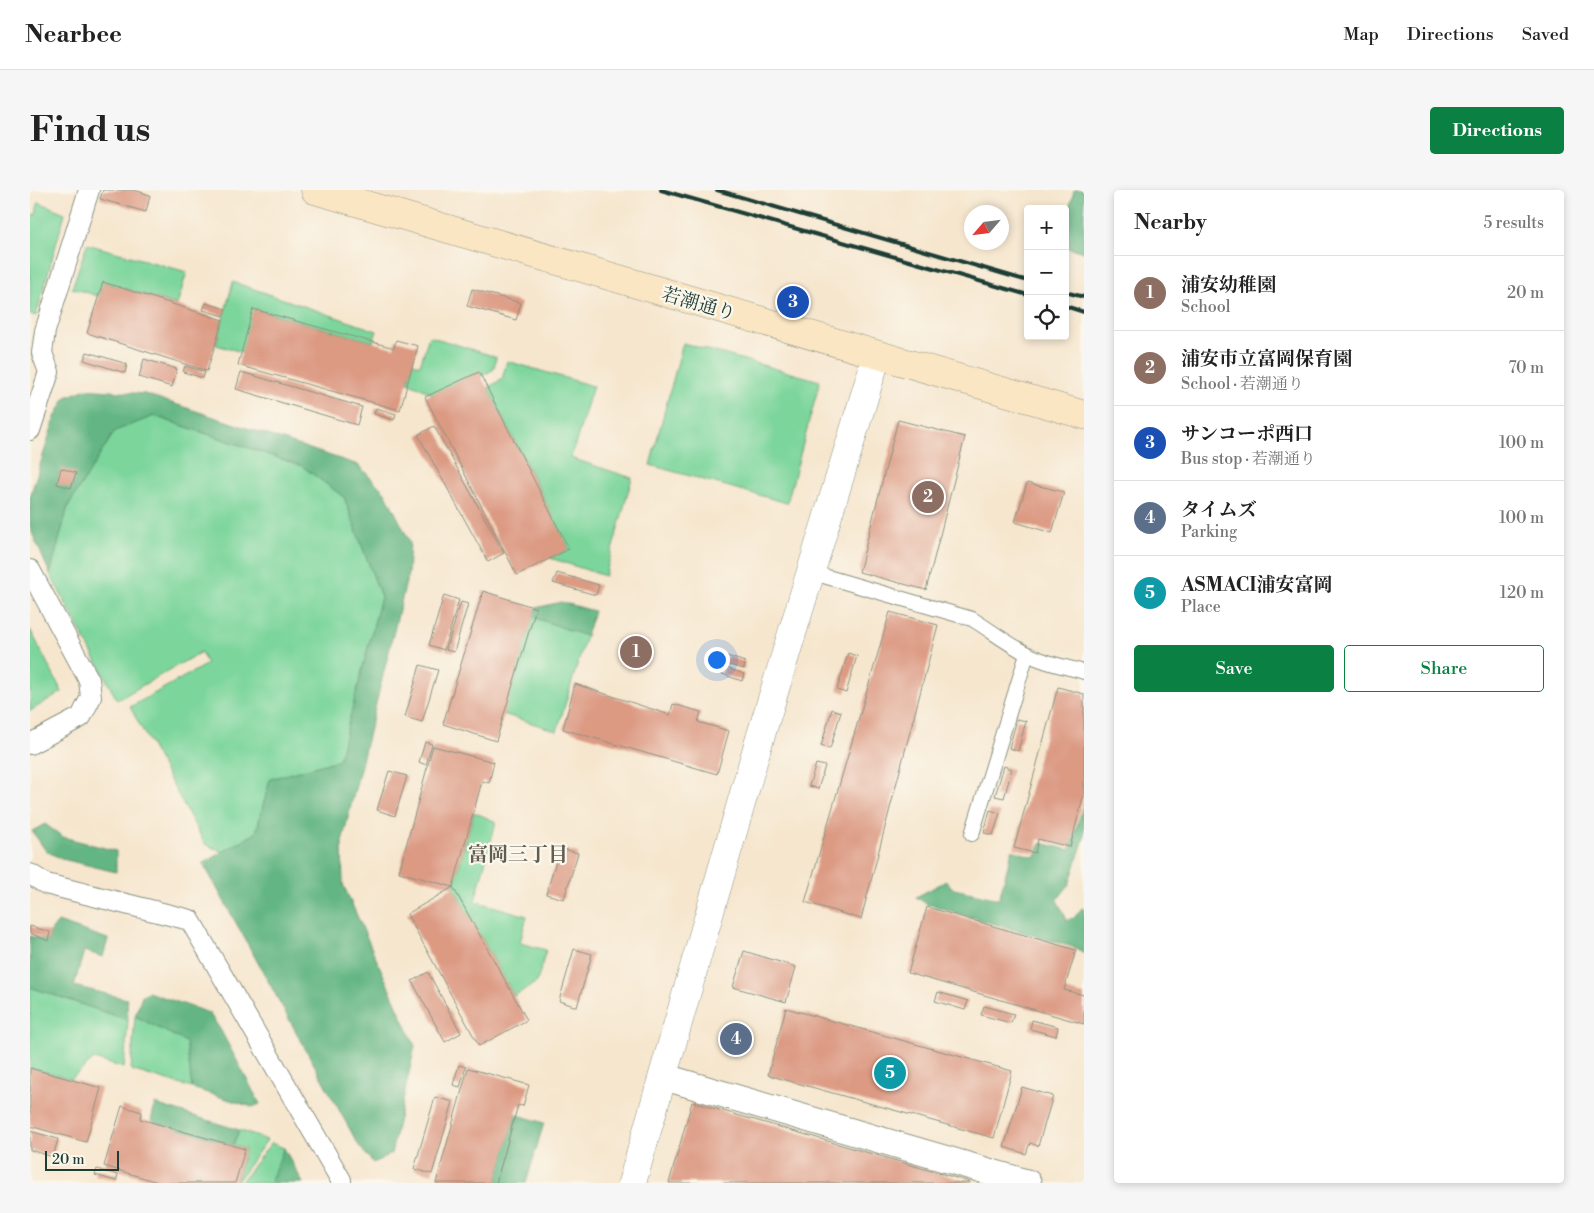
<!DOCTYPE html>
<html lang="en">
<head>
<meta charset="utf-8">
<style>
  :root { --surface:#fff; --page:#f6f6f6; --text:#222; --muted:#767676; --line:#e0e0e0; --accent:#0b8043 }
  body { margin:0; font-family:"Libre Bodoni","Noto Serif JP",serif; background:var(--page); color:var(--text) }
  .controls { position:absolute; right:15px; top:15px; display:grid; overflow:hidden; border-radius:5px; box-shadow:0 2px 8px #0003 }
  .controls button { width:45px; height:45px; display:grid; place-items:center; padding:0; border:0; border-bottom:1px solid var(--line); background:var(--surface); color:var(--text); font:25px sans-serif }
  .compass { position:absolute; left:934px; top:15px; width:45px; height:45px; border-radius:50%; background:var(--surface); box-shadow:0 2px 8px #0003; rotate:242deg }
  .scale { position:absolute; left:15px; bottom:12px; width:74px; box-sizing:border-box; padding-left:5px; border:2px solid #1f3d34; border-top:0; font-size:14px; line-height:18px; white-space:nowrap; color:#1f3d34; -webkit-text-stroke:4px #fbf7ec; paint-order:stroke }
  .you { position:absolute; left:686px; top:469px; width:18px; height:18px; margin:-12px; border:4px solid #fff; border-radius:50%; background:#1a73e8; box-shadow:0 0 0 8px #1a73e833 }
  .badge { display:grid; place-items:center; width:32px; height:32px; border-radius:50%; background:var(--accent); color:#fff; font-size:16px; font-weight:700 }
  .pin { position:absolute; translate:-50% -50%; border:2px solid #fff; box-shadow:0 1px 5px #0006 }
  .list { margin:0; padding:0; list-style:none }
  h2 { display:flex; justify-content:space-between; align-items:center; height:65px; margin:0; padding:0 20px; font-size:21px }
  h2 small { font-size:16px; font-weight:400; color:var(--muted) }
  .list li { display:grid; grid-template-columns:32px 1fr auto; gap:15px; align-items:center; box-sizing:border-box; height:75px; padding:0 20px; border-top:1px solid var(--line) }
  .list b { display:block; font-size:19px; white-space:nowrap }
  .list p { margin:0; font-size:16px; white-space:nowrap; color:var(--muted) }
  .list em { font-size:16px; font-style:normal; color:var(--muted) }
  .actions { display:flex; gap:10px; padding:15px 20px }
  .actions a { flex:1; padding:11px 0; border:1px solid var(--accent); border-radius:5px; text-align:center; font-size:18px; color:var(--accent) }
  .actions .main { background:var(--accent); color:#fff }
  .icon { flex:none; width:28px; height:28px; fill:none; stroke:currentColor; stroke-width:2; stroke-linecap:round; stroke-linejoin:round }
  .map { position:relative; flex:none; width:1054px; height:993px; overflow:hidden; border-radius:5px }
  header { display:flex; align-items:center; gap:30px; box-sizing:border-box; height:70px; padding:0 25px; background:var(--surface); border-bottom:1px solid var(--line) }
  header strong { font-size:24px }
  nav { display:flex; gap:28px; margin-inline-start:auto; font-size:18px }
  .intro { display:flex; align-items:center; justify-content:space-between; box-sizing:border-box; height:120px; padding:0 30px }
  h1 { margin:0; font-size:35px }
  .button { padding:12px 22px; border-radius:5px; background:var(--accent); color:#fff; font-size:18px; font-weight:700 }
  main { display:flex; gap:30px; padding:0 30px }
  aside { flex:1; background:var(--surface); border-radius:5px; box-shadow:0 2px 8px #0003 }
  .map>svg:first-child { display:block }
  .green { fill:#7bd59b; stroke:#4d8968 }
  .forest { fill:#64b683; stroke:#427a5c }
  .building { fill:#dc9a83 }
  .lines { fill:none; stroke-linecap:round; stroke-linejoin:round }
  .service-casing { stroke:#8a9281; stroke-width:16 }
  .pedestrian-casing { stroke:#8a9281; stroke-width:22 }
  .minor-casing { stroke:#8a9281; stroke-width:28 }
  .tertiary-casing { stroke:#8a9281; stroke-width:29 }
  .secondary-casing { stroke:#8a9281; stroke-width:29 }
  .service { stroke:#fff; stroke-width:14 }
  .pedestrian { stroke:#fff; stroke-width:20 }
  .minor { stroke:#fff; stroke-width:26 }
  .tertiary { stroke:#fff; stroke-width:28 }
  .secondary { stroke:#fbe6c4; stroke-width:28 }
  .rail { stroke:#1f3d34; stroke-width:4 }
  .labels { text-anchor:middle; stroke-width:4.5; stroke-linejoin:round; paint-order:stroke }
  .street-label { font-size:19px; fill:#1f3d34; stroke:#fbf7ec }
  .neighbourhood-label { font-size:20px; font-weight:bold; fill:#615e50; stroke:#fbf7ec }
</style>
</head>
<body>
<header>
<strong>Nearbee</strong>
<nav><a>Map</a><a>Directions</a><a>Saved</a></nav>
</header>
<div class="intro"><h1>Find us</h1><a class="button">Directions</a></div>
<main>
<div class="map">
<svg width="1054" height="993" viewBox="0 0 1054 993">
  <rect width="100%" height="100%" fill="#fbf7ec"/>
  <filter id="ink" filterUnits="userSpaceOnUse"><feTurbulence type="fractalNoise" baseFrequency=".02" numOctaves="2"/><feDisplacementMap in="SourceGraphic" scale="10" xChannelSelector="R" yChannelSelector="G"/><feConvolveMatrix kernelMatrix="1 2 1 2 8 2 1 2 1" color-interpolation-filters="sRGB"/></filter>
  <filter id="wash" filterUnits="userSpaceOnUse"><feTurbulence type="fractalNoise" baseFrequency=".0096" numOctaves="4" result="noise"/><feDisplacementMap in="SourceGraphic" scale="20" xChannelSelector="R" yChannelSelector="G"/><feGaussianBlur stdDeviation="1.12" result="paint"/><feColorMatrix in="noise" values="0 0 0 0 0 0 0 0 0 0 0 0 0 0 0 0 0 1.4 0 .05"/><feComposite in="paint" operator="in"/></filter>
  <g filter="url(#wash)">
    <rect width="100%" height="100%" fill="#f6e6ce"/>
    <!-- green -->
    <g class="green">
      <polygon points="8,12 35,23 6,126 0,124 0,24 6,25"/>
      <polygon points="57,54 157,82 147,115 74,92 68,106 42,98"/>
      <polygon points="203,92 347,141 343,152 224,119 212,162 186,155"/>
      <polygon points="399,146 466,167 464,179 452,186 449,182 403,204 378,192 383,173 390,175"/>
      <polygon points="653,153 790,191 757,313 620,275"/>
      <polygon points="477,171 563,196 541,268 602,288 575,386 520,368 539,359 458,198 472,189"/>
      <polygon points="124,226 272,276 314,307 351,407 309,570 240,589 226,643 193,662 175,654 100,517 177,474 171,462 87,510 20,384 38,316 85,240"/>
      <polygon points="503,427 556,446 527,541 473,524"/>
      <polygon points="0,439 32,502 0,521"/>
      <polygon points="444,622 466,632 445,711 497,726 490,753 516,760 507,792 484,806 423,697"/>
      <polygon points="0,797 98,830 94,878 64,869 41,889 0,878"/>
      <polygon points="105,826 157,852 162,898 101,880"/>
      <polygon points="209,940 237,950 206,993 215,959 203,955"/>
      <polygon points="241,953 254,958 240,993 210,993"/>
    </g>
    <!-- forest -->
    <g class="forest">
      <polygon points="1044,0 1054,0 1054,62 1035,57 1035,36"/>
      <polygon points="56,199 115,204 328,275 355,302 380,352 378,384 312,652 313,694 385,856 361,964 343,973 329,956 173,673 226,643 240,589 309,570 351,407 314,307 272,276 124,226 85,241 38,316 20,384 0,338 0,307 25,227 36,207"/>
      <polygon points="531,412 564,421 556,446 503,427 506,418"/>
      <polygon points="1054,613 1054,648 1039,695 1027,710 1037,730 1044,728 1052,718 1054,719 1054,763 1046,758 897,714 886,707 916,691 924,699 969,709 982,660 1005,667 1011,653 1040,660"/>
      <polygon points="15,634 33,647 86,661 86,682 32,669 16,661 2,641"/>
      <polygon points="28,732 78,749 73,767 54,761 44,796 97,809 98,830 0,797 0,746 18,751 20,742"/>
      <polygon points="118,802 179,823 190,839 230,914 222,917 162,898 156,852 105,826 112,805"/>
      <polygon points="125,914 209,940 203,955 121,931"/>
      <polygon points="485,924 514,933 496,993 466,993"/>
      <polygon points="254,958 273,993 240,993"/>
    </g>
    <g id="blocks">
      <!-- building -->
      <g class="building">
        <polygon points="73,0 104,0 120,5 116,22 70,9"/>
        <polygon points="73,92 193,130 177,181 57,143"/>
        <polygon points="442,99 491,113 486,130 437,116"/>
        <polygon points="176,113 196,119 194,126 173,120"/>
        <polygon points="223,119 364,158 366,150 388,156 370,220 208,175"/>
        <polygon points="57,162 97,174 95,183 54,170"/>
        <polygon points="114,169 147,179 142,197 109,187"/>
        <polygon points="155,176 175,182 173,188 153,182"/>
        <polygon points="211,182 332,217 327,235 206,199"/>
        <polygon points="449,182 539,359 487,385 395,207"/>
        <polygon points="346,218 366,224 364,230 344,224"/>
        <polygon points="868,230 935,247 896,400 829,382"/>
        <polygon points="404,236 474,363 458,372 388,245"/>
        <polygon points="31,278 46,283 41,298 27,294"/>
        <polygon points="997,293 1034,302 1022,343 985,332"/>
        <polygon points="527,383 569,395 566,405 523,393"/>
        <polygon points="453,401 506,418 466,551 413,534"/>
        <polygon points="414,405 429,410 414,460 399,455"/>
        <polygon points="431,412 438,414 424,462 416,460"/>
        <polygon points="860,422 908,435 831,729 775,712"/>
        <polygon points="818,463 827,466 816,503 807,500"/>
        <polygon points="697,466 715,472 714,479 695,474"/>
        <polygon points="390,475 408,480 392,532 375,527"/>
        <polygon points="694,477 714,484 712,491 692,484"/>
        <polygon points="545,494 640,525 643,514 671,522 668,532 699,541 687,584 533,539"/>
        <polygon points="1028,497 1054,504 1054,604 1040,657 1008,649 1005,663 984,658"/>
        <polygon points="802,519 811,522 800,559 791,556"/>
        <polygon points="987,529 996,531 988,561 979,558"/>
        <polygon points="395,552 402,554 396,575 389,572"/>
        <polygon points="403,556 464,572 459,593 452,591 423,697 369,682"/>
        <polygon points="786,574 795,576 788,599 779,596"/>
        <polygon points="974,576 982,579 974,608 965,606"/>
        <polygon points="359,581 377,586 365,626 347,620"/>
        <polygon points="960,620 970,623 963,645 954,643"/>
        <polygon points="530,658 548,663 534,709 516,704"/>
        <polygon points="423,697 497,830 449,856 377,724"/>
        <polygon points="897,717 1046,760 1034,800 1054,805 1054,834 878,783"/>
        <polygon points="0,736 20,742 18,751 0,743"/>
        <polygon points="544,759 562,764 547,817 529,811"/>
        <polygon points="714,761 766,777 756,812 703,797"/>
        <polygon points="398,782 431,843 415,852 382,791"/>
        <polygon points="908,802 938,811 935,820 905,811"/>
        <polygon points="954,816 984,824 981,833 951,825"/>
        <polygon points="756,818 982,881 964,948 738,885"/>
        <polygon points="1002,830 1028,837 1026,846 1000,839"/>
        <polygon points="429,875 436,877 430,897 423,895"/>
        <polygon points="0,878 71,898 56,952 0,936"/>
        <polygon points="438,878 499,895 493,916 488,915 466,993 406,993"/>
        <polygon points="992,897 1023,906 1008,956 1000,953 996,964 974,957"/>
        <polygon points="405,907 423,912 402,984 384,979"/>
        <polygon points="662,912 940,992 940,993 639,993"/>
        <polygon points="92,916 112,922 110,929 215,959 205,993 131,993 74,976"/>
        <polygon points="0,941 28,949 23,967 0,960"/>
        <polygon points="67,979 88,985 86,991 65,985"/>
      </g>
    </g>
  </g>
  <g filter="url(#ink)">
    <use href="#blocks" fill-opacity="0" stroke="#8a9281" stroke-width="1"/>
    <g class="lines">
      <!-- service casing -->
      <g class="service-casing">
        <g id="service">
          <path d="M780,382L942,429C962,441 980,456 1002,466C1018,474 1037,477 1054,482"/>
          <polyline points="942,644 997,464"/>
        </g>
      </g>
      <!-- pedestrian casing -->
      <g class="pedestrian-casing">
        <g id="pedestrian">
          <polyline points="0,240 19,182 12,163 15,141 59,0"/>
          <polyline points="0,380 59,490 61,507 51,527 0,554"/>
          <polyline points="0,684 16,694 160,730 311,990 311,993"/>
        </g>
      </g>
      <!-- minor casing -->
      <g class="minor-casing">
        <polyline id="minor" points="634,887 998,993"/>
      </g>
      <!-- tertiary casing -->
      <g class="tertiary-casing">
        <polyline id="tertiary" points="602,993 727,558 847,165"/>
      </g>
      <!-- secondary casing -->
      <g class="secondary-casing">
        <polyline id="secondary" points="285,0 1054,225"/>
      </g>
      <!-- service -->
      <use href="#service" class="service"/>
      <!-- pedestrian -->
      <use href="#pedestrian" class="pedestrian"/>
      <!-- minor -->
      <use href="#minor" class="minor"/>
      <!-- tertiary -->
      <use href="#tertiary" class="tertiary"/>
      <!-- secondary -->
      <use href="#secondary" class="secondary"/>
      <!-- rail -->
      <g class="rail">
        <polyline points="631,0 998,105"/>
        <polyline points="687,0 998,91"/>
        <polyline points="1035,102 1054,107"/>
        <polyline points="1035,116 1054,122"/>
      </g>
    </g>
  </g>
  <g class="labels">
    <!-- street labels -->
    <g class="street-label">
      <text transform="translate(669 113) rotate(16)" y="7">若潮通り</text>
    </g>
    <!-- neighbourhood labels -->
    <g class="neighbourhood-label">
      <text x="488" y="671">富岡三丁目</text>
    </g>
  </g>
</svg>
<div class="controls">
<button>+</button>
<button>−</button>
<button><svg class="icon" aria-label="locate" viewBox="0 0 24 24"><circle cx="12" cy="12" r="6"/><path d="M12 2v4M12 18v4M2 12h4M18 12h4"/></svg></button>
</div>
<svg class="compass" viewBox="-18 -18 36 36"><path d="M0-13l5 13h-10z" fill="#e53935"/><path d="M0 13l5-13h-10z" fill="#767676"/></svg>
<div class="scale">20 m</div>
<div class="you"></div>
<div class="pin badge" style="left:606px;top:462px;background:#8d6e63">1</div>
<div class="pin badge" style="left:898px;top:307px;background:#8d6e63">2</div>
<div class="pin badge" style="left:763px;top:112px;background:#1a4fb4">3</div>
<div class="pin badge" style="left:706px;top:849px;background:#5c6f8a">4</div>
<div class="pin badge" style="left:860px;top:883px;background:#0f9aa8">5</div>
</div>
<aside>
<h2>Nearby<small>5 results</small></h2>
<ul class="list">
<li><span class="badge" style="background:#8d6e63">1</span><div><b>浦安幼稚園</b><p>School</p></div><em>20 m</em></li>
<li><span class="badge" style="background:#8d6e63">2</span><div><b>浦安市立富岡保育園</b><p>School · 若潮通り</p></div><em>70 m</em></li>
<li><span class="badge" style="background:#1a4fb4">3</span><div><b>サンコーポ西口</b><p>Bus stop · 若潮通り</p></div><em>100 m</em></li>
<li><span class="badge" style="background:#5c6f8a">4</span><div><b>タイムズ</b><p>Parking</p></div><em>100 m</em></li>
<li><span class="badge" style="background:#0f9aa8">5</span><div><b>ASMACI浦安富岡</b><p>Place</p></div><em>120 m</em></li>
</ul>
<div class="actions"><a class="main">Save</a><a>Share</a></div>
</aside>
</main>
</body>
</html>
